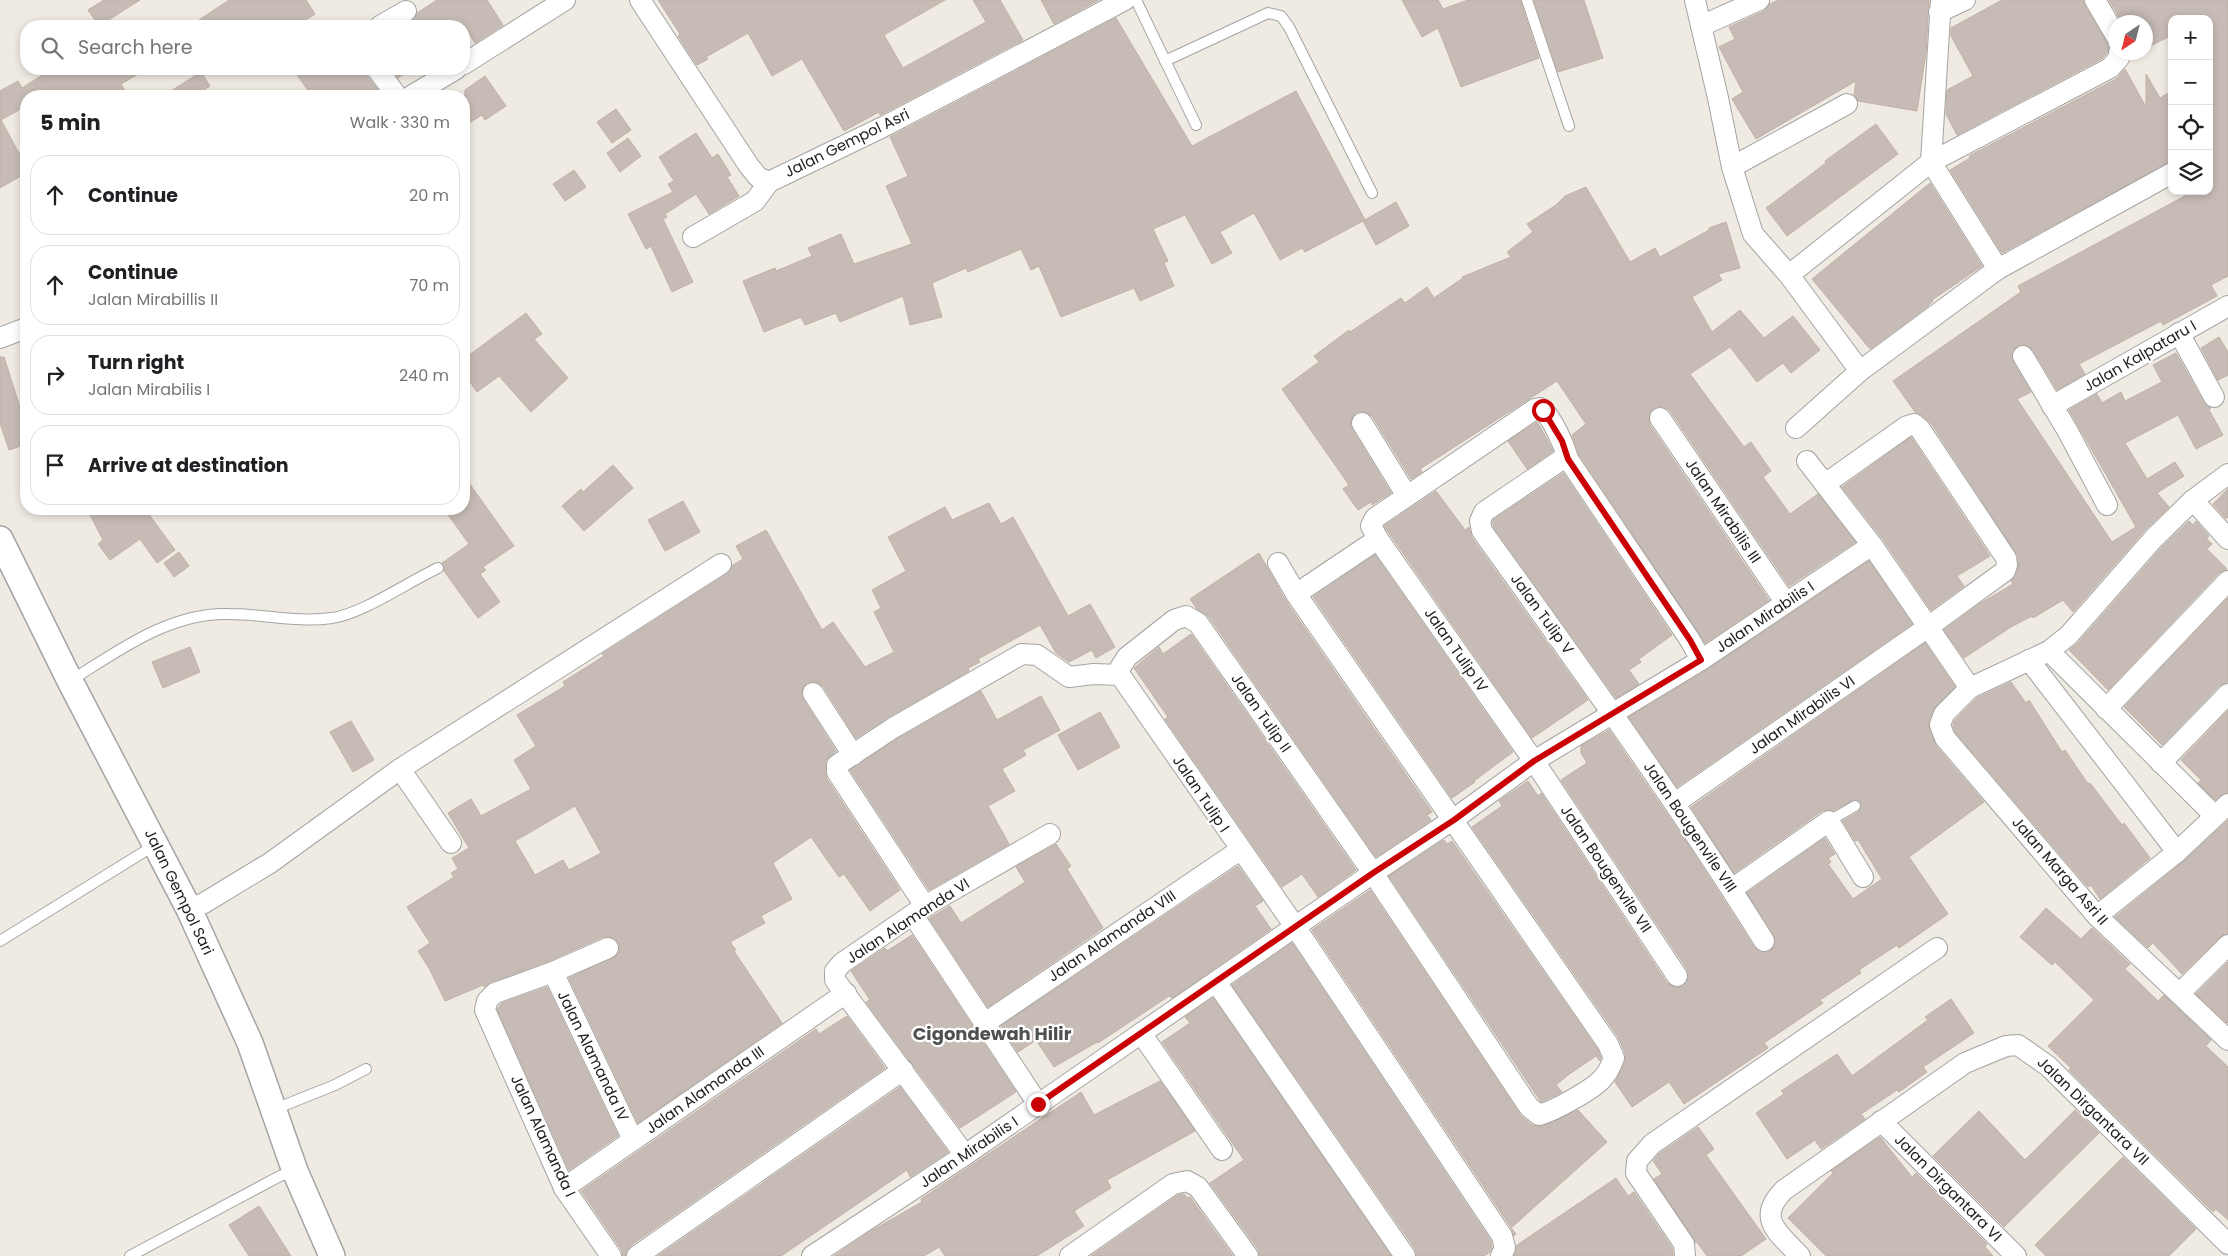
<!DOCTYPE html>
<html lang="en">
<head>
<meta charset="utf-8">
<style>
  :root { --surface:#fff; --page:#f2f2f2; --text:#202124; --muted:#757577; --line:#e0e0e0 }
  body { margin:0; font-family:Poppins,sans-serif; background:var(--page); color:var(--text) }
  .controls { position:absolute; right:15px; top:15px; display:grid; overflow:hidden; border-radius:10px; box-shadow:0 2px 8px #0003 }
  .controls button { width:45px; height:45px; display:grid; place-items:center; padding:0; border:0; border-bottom:1px solid var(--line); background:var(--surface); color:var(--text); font:25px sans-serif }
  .compass { position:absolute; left:2108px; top:15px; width:45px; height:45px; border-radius:50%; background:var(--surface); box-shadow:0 2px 8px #0003; rotate:215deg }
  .stop { position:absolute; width:15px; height:15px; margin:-11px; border:4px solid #ca0004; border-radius:50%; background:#fff }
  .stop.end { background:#ca0004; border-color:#fff; box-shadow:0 1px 5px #0008 }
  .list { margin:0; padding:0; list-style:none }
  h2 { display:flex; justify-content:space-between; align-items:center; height:65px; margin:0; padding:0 20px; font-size:21px }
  h2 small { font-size:16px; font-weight:400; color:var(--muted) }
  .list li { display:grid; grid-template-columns:32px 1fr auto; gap:15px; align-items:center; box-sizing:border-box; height:80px; margin:0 10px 10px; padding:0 10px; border:1px solid var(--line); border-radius:20px }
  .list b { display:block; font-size:19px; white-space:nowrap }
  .list p { margin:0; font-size:16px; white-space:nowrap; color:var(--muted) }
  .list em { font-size:16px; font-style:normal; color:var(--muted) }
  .icon { flex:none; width:28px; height:28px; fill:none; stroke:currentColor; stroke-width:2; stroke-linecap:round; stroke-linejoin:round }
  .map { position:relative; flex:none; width:2228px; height:1256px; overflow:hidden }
  .search { position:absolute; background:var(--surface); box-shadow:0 2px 8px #0003; left:20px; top:20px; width:450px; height:55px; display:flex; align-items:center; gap:12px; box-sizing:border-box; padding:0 18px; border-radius:20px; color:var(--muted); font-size:19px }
  .panel { position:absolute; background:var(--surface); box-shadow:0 2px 8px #0003; left:20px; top:90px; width:450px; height:425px; border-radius:20px }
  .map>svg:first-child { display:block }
  .building { fill:#c7bcb5; stroke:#c2b0a3; fill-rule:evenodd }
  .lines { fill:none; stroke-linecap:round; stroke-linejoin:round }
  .service-casing { stroke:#a4a4a4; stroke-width:12 }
  .minor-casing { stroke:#a4a4a4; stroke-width:22 }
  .tertiary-casing { stroke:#a4a4a4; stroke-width:28 }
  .service { stroke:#fff; stroke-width:10 }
  .minor { stroke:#fff; stroke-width:20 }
  .tertiary { stroke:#fff; stroke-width:25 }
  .route { stroke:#ca0004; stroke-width:6 }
  .labels { text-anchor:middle; stroke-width:4.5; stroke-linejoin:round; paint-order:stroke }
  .street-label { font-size:15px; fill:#1d1d1d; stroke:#fff }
  .quarter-label { font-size:18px; font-weight:bold; fill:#505050; stroke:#fff }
</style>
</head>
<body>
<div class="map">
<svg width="2228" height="1256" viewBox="0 0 2228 1256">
  <rect width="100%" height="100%" fill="#efeae2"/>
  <!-- building -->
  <g class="building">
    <polygon points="104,0 140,0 99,26 88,10"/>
    <polygon points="229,0 306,0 315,14 296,26 190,26"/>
    <polygon points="437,0 487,0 503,25 475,43 464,26 403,26 412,21 417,13"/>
    <polygon points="658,0 945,0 884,35 903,68 986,22 973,0 1000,0 1023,40 880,115 879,112 844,131 802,59 772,76 748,33 706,57 708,59 697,65 678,36 680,34"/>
    <polygon points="1041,0 1099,0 1054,24"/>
    <polygon points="1402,0 1438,0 1443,9 1468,0 1520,0 1539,58 1461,87 1438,28 1422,37"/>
    <polygon points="1534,0 1584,0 1603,58 1558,72"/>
    <polygon points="1778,0 1929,0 1926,52 1917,111 1858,101 1854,94 1856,81 1756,139 1732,99 1743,92 1719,47 1735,39 1729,27 1764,11 1770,4"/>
    <polygon points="2002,0 2083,0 2085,6 2109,46 2107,53 2103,58 1957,135 1946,114 1947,90 1973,76 1951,36 1951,28"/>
    <polygon points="2109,0 2228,0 2228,276 2211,285 2217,296 2163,325 2161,321 2079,364 2085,374 2057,390 2033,350 2028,345 2017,346 2012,351 2013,362 2031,392 2017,399 2112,542 2136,527 2069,410 2097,394 2102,403 2121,392 2125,401 2162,382 2153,365 2176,353 2204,403 2211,408 2209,410 2223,435 2196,449 2178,415 2125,443 2147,479 2175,462 2184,476 2157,493 2169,507 2145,530 2073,612 2063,600 2033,618 2032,616 2011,627 1964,658 1944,630 1981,603 2013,584 2011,581 2018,568 2018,556 1930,422 1921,415 1915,412 1893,381 2021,292 2018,286 2194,191 2209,191 2209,19 2172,19 2172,35 2146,48 2146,22 2122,22"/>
    <polygon points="1116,18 1192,146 1296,91 1365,220 1305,252 1302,248 1280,260 1254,213 1220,232 1232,253 1212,264 1185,215 1153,229 1168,261 1164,263 1174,286 1140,301 1134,288 1061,317 1039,266 1031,270 1021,249 968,272 966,268 932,283 942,317 910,325 903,296 840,322 836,313 805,325 801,317 764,332 743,281 775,268 776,271 812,256 808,248 841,234 854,264 912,244 886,186 908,176 890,137"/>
    <polygon points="52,69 147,69 121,84 128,96 26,96 26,106 1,120 26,166 26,173 0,188 0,91 18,81 22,88"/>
    <polygon points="293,69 365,69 367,76 379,91 372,96 312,96"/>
    <polygon points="392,69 412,69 398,78"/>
    <polygon points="2125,69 2146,107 2146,74 2160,98 2172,91 2172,161 2002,253 1950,170 1970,158 1969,156 2116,79"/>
    <polygon points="201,72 210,86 195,96 163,96"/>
    <polygon points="485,76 506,106 485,120 482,115 464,126 465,90"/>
    <polygon points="616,109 631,130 612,143 597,122"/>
    <polygon points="1876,124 1898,154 1787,236 1766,208 1826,163 1825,161"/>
    <polygon points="696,133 712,158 718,154 731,175 727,177 739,196 709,214 696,194 665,214 667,217 663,219 693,282 672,292 651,246 646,249 628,214 673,192 668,184 674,181 659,157"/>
    <polygon points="628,138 641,156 620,172 607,153"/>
    <polygon points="574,170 586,187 565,201 553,184"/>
    <polygon points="1930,183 1982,266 1932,300 1933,301 1927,307 1870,349 1812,279"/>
    <polygon points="1586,187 1630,262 1655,248 1660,257 1709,230 1709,228 1726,222 1740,268 1718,274 1722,280 1692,297 1712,332 1740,310 1764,338 1793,316 1820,350 1791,373 1783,363 1757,382 1730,347 1690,374 1744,447 1751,442 1771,471 1763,477 1790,514 1818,494 1855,542 1789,586 1670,411 1665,407 1659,406 1653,409 1649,413 1650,425 1769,600 1705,643 1579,454 1572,435 1586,424 1557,381 1420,469 1422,472 1411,479 1372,416 1362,411 1355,413 1350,423 1352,429 1391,493 1372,505 1371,502 1358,510 1343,489 1349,485 1282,389 1319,362 1314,356 1349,330 1350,332 1401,298 1405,303 1427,287 1434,298 1463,278 1462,277 1511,257 1507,252 1533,232 1527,224 1556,205 1565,196"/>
    <polygon points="1396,202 1409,226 1376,245 1363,221"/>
    <polygon points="526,313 542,334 534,339 568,378 531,412 499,376 477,392 464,373 464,359"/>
    <polygon points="2219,337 2228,352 2228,375 2218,380 2201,348"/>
    <polygon points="0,357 4,357 26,426 26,444 9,450 0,423"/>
    <polygon points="1537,422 1546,437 1553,451 1527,469 1508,441"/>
    <polygon points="1911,437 1990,556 1957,576 1964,586 1931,610 1882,538 1842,487"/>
    <polygon points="613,465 633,488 584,531 562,506 581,489 583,492"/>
    <polygon points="1563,473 1672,635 1639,659 1641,662 1629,670 1639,684 1616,698 1493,526 1493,520"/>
    <polygon points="464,476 514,546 483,567 486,570 480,574 500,602 478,618 444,571 442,563 469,544 444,509 464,509"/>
    <polygon points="2228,489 2228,517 2226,519 2213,504"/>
    <polygon points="1436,491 1465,530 1469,527 1472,538 1588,700 1532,738 1384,526"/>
    <polygon points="683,501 700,532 665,551 648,520"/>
    <path d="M989,503L1001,524L1013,517L1068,616L1090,604L1115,647L1096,658L1092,650L1069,662L1056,653L1040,625L978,659L980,662L968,668L969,671L887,718L856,738L823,686L813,681L807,683L803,687L801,693L803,699L836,751L826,760L825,772L827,779L900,890L870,911L844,874L839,877L811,837L773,863L792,899L761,916L765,923L730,942L736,950L734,951L782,1023L638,1123L569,978L617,955L620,950L619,944L615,938L603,937L549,961L491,982L484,987L483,985L445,1001L430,970L418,951L430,943L407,907L454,877L451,873L458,869L452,858L469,848L448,813L471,799L481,816L531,789L514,760L536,746L517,715L565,686L563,682L604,656L602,654L727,574L733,565L743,559L736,546L766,530L822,630L833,622L865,667L894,652L874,612L881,608L872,590L906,571L888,537L945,507L952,520ZM575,806L601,853L569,870L563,860L535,875L515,841Z"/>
    <polygon points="87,509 145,509 175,550 157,563 140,539 110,560 98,544 103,540"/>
    <polygon points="2189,521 2193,525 2196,521 2209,536 2206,538 2212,544 2207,549 2227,569 2219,573 2108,690 2069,650 2078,643 2163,546"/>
    <polygon points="179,552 189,566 174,577 164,563"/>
    <polygon points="1259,553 1286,601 1432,812 1427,815 1431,820 1376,857 1208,616 1197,609 1190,599"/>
    <polygon points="1375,555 1513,752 1474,781 1475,782 1452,798 1313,597"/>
    <polygon points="1869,561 1912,624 1677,787 1629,717 1707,670"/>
    <polygon points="2228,598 2228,682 2219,686 2162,745 2124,707"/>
    <polygon points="1191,634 1356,870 1318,897 1302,874 1282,887 1165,719 1168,717 1134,668 1159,647 1163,654"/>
    <polygon points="1925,643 1955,687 1933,710 1929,721 1929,729 1936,746 1984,802 1909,857 1948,914 1899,948 1897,945 1859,970 1861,973 1820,1000 1823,1003 1764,1043 1768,1048 1684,1104 1669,1082 1632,1107 1615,1082 1625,1062 1625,1053 1618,1037 1472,827 1502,806 1499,801 1528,781 1538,796 1541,793 1667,983 1677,988 1684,986 1689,976 1687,969 1561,780 1587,763 1581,753 1581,746 1609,730 1687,843 1754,947 1759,952 1770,951 1775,946 1774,935 1747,893 1825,838 1835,854 1828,858 1831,862 1828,864 1853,899 1882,879 1858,840 1855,841 1843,821 1859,812 1861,803 1855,799 1834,810 1822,811 1734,873 1691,807"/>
    <polygon points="190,647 200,672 163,688 152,662"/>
    <polygon points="2011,682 2026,703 2029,700 2062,752 2065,750 2088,784 2090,783 2122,825 2124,823 2150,858 2100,899 2091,885 2088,887 1955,732 1953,725 1954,721 1977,698"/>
    <polygon points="981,691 997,720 1041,696 1060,730 1023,750 1026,755 1002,769 1015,791 988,806 1009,844 929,890 850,770 899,738"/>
    <polygon points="2228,711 2228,792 2215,800 2198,783 2201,780 2181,760"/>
    <polygon points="1100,712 1120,747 1078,770 1058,735"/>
    <polygon points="351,721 374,760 353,772 330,732"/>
    <polygon points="2228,820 2228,933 2220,937 2182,974 2153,943 2148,948 2115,917 2184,861"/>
    <polygon points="1444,840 1447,844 1452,841 1598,1050 1601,1058 1600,1061 1596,1056 1568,1075 1556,1085 1562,1092 1541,1102 1389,876"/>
    <polygon points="1056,844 1071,866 1067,869 1103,928 988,1007 929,918 950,906 961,923 1025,882 1016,867"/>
    <polygon points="1238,866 1263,901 1255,906 1271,929 1172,998 1169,996 1098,1043 1097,1042 1054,1067 1036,1040 1018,1052 1001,1026"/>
    <polygon points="1370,890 1521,1116 1532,1125 1542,1126 1578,1110 1607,1142 1511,1228 1516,1234 1514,1236 1512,1229 1312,930"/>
    <polygon points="2046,908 2081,939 2092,928 2130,964 2125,969 2158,1001 2164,995 2211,1040 2206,1046 2228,1067 2228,1220 2216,1209 2213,1212 2069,1070 2071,1068 2048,1046 2094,1000 2055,962 2052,965 2020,937"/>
    <polygon points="912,935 1016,1092 960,1128 866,1002 870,1000 851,971 885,948 887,951"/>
    <polygon points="1292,943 1491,1241 1492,1247 1490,1252 1484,1256 1417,1256 1415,1249 1232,985"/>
    <polygon points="2228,962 2228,1022 2227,1023 2196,994"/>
    <polygon points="547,987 618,1136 569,1170 497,1009 502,1003"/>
    <polygon points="1213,998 1391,1256 1260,1256 1258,1249 1210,1183 1244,1160 1162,1042 1190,1023 1185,1017"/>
    <polygon points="1951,999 1974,1033 1923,1067 1927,1072 1899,1092 1897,1090 1861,1114 1865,1119 1821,1149 1815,1140 1787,1159 1756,1113 1784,1094 1781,1091 1837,1054 1852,1076 1928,1020 1925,1017"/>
    <polygon points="847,1016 885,1068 630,1246 625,1256 623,1256 621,1249 581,1191 816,1029 819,1034"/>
    <polygon points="1160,1081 1195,1131 1107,1180 1111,1188 1074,1211 1084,1226 1037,1256 945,1256 939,1247 924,1256 834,1256 871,1231 922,1202 921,1199 1081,1092 1094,1115"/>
    <polygon points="900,1087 948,1152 910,1177 907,1170 781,1256 658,1256"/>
    <polygon points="2075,1110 2099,1133 2004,1227 1933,1156 1979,1111 2025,1160"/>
    <polygon points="1698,1127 1714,1149 1706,1155 1766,1239 1741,1256 1707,1256 1697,1242 1696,1243 1654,1179 1662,1174 1653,1161 1660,1153"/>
    <polygon points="1880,1137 1912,1177 1916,1173 1987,1244 1985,1247 1993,1256 1826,1256 1788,1218 1833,1173 1831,1171"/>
    <polygon points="2123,1157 2196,1229 2169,1256 2046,1256 2035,1245"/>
    <polygon points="1616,1178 1628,1196 1634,1192 1672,1248 1673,1256 1514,1256 1517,1245"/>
    <polygon points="1184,1194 1188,1198 1190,1197 1233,1256 1091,1256 1178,1195"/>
    <polygon points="259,1206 291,1256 249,1256 229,1225"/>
  </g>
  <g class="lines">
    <!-- service casing -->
    <g class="service-casing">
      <g id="service">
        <polyline points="1136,0 1196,125"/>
        <polyline points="1527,0 1569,126"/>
        <polyline points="1165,61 1268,13 1281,16 1289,27 1372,193"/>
        <path d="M70,681C118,651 170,612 229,614C263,614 298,623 332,618C362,614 408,582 438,568"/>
        <polyline points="1829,821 1855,806"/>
        <polyline points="0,941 155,845"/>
        <polyline points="275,1109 335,1085 366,1069"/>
        <polyline points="130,1256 280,1176 294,1171"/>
      </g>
    </g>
    <!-- minor casing -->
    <g class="minor-casing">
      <g id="minor">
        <polyline points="640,0 749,166 758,177 769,182 883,127 1125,0"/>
        <polyline points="1695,0 1718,98 1732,167 1753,234 1789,275 1860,371"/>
        <polyline points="1941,0 1931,162 1998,269"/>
        <polyline points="2095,0 2116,36"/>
        <polyline points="1939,12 1965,0"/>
        <polyline points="380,26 406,11"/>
        <polyline points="1701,26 1759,0"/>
        <polyline points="464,64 565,0"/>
        <polyline points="377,69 397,96"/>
        <polyline points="411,96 456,69"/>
        <polyline points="1732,167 1847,104"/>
        <polyline points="693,237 755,201 769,182"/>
        <polyline points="1789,275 1931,162 2110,68 2119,58 2119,52"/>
        <polyline points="2179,333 2214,397"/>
        <polyline points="0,338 26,328"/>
        <polyline points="2023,356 2067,430 2107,505"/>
        <polyline points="2052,406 2228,306"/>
        <polyline points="1660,418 1786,603"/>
        <polyline points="1362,423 1407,496"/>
        <polyline points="1796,428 1860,371 1998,269 2172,173"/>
        <path d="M1568,459C1564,445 1552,416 1540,408L1535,409L1375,518L1371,526L1378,539L1534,761L1677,976"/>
        <polyline points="1807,461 1872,545 1970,688"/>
        <polyline points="2228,474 2193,500 2154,538 2069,635 2049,651 1970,688 1944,714 1940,725 1945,738 2097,916 2228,1040"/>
        <polyline points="2193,500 2228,539"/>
        <path d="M1278,563L1296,594L1608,1044L1614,1058C1611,1066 1608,1073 1602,1079C1592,1090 1554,1111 1539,1115L1529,1107L1373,873L1198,623L1186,616L1174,620L1127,657L1120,668V675L1296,928L1502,1236L1505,1248L1501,1256"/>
        <polyline points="1296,594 1378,539"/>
        <polyline points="2049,651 2215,816"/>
        <path d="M1701,660L1690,640L1568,459L1564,458L1484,512L1480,521L1482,531C1579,666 1676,800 1764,941"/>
        <polyline points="2029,660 2177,852"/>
        <polyline points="813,693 853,755"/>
        <polyline points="2106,709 2228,581"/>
        <polyline points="2161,763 2228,694"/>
        <polyline points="400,769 451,843"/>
        <polyline points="1675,803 1928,627 2005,571 2007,565 2006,558 1920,429 1914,424 1907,426 1825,484"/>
        <polyline points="1732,889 1829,821 1863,877"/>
        <polyline points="925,906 837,772 837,765 893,728 1022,654 1037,655 1069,677 1094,674 1120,675"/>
        <polyline points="189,909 204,903 270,863 400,769 721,564"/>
        <polyline points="913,915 1038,1104"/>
        <polyline points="2097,916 2177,852 2228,804"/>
        <polyline points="608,948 553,972 495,993 487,1001 485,1010 564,1188 611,1256"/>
        <polyline points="553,972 633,1140"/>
        <polyline points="1216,982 1405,1256"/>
        <polyline points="2180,993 2228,945"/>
        <polyline points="985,1023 1240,850"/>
        <polyline points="1141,1033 1222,1150"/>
        <polyline points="1881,1121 2016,1256"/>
        <polyline points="965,1155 835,980 835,971 842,963 925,906 1050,834"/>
        <polyline points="564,1188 846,993"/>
        <polyline points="637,1256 903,1070"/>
        <polyline points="812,1256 965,1155 1373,873 1454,819 1534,761 1701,660 1872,545"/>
        <polyline points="1070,1256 1173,1184 1187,1181 1198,1187 1248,1256"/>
        <polyline points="1685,1256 1684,1244 1636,1173 1637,1161 1652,1144 1937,948"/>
        <path d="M1800,1256C1779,1233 1755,1219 1784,1190L1965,1063L2006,1046L2018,1045L2048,1066L2228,1244"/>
      </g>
    </g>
    <!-- tertiary casing -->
    <g class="tertiary-casing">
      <polyline id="tertiary" points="0,539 70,681 189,909 250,1043 295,1171 332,1256"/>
    </g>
    <!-- service -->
    <use href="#service" class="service"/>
    <!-- minor -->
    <use href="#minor" class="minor"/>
    <!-- tertiary -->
    <use href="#tertiary" class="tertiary"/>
  </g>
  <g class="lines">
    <!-- route -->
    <polyline class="route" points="1038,1104 1373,873 1454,820 1534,761 1701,660 1690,640 1568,459 1562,441 1543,410"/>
  </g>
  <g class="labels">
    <!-- street labels -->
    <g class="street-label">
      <text transform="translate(847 143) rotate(-26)" y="5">Jalan Gempol Asri</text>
      <text transform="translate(2140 356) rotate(-30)" y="5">Jalan Kalpataru I</text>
      <text transform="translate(1723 511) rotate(56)" y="5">Jalan Mirabilis III</text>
      <text transform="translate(1542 614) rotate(54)" y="5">Jalan Tulip V</text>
      <text transform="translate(1765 617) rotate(-34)" y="5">Jalan Mirabilis I</text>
      <text transform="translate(1456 650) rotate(55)" y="5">Jalan Tulip IV</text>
      <text transform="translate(1261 713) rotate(55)" y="5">Jalan Tulip II</text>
      <text transform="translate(1802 715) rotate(-35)" y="5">Jalan Mirabilis VI</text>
      <text transform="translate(1201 794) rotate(56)" y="5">Jalan Tulip I</text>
      <text transform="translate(1690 827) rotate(56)" y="5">Jalan Bougenvile VIII</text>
      <text transform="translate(1606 869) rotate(56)" y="5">Jalan Bougenvile VII</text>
      <text transform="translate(2060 871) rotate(49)" y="5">Jalan Marga Asri II</text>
      <text transform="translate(179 892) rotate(64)" y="5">Jalan Gempol Sari</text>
      <text transform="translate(908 921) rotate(-33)" y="5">Jalan Alamanda VI</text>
      <text transform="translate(1112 936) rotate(-34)" y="5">Jalan Alamanda VIII</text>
      <text transform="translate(593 1056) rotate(64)" y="5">Jalan Alamanda IV</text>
      <text transform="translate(705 1090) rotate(-35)" y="5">Jalan Alamanda III</text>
      <text transform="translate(2093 1111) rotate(44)" y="5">Jalan Dirgantara VII</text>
      <text transform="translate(543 1136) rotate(65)" y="5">Jalan Alamanda I</text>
      <text transform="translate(969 1152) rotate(-34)" y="5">Jalan Mirabilis I</text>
      <text transform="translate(1948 1188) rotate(45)" y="5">Jalan Dirgantara VI</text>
    </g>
    <!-- quarter labels -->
    <g class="quarter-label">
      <text x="992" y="1040">Cigondewah Hilir</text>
    </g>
  </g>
</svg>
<div class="controls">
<button>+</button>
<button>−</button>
<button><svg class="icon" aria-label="locate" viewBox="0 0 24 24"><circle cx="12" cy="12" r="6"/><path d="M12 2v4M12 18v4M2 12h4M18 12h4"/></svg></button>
<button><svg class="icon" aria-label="layers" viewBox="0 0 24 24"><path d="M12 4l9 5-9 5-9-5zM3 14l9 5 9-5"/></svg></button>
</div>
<svg class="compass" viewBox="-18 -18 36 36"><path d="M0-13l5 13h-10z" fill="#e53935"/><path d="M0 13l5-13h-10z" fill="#757577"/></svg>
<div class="stop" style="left:1543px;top:410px"></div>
<div class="stop end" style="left:1038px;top:1104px"></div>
<div class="search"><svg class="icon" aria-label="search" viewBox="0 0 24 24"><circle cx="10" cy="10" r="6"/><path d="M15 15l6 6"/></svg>Search here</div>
<section class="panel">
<h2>5 min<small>Walk · 330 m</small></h2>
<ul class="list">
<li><svg class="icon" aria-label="ahead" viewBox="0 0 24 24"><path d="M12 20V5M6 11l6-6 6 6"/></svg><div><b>Continue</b></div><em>20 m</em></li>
<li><svg class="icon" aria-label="ahead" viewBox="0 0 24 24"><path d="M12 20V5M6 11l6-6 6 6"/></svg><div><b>Continue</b><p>Jalan Mirabillis II</p></div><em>70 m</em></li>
<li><svg class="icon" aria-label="right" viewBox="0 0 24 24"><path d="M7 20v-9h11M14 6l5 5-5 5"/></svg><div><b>Turn right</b><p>Jalan Mirabilis I</p></div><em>240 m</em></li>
<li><svg class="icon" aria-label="arrive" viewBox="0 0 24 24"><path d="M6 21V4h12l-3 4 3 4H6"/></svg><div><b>Arrive at destination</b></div></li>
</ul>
</section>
</div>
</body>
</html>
